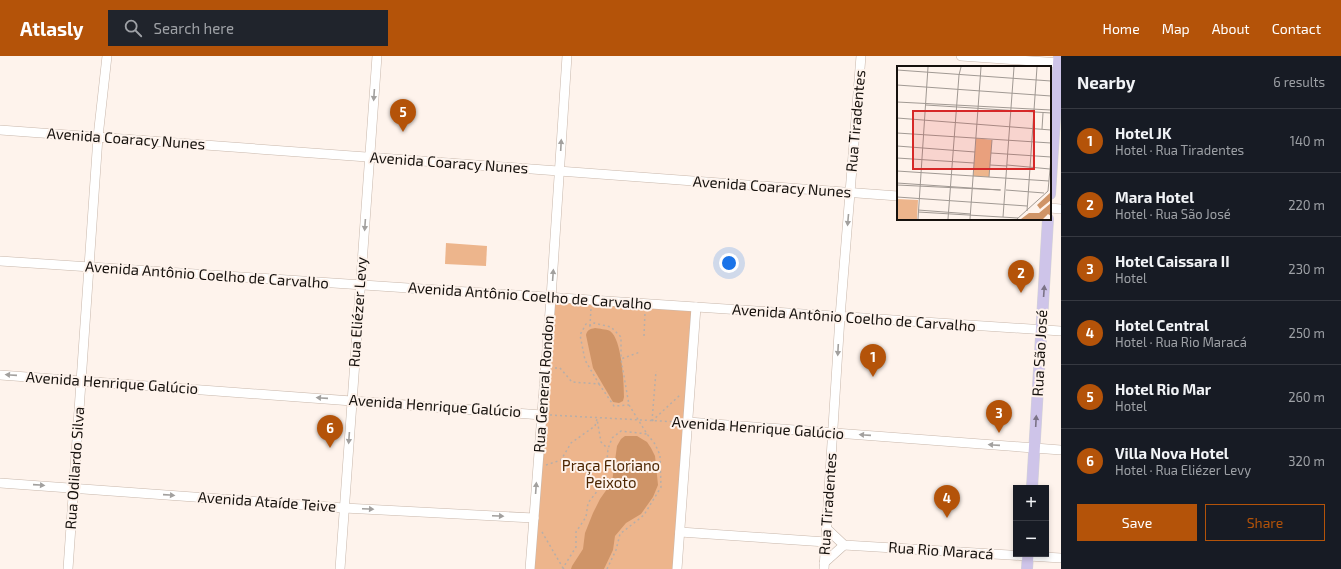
<!DOCTYPE html>
<html lang="en">
<head>
<meta charset="utf-8">
<style>
  :root { --surface:#171b24; --page:#20242c; --text:#f1f3f6; --muted:#9ea1a6; --line:#363941; --accent:#b45309 }
  body { margin:0; font-family:"Exo 2",sans-serif; background:var(--page); color:var(--text) }
  .controls { position:absolute; right:12px; bottom:12px; display:grid; overflow:hidden; border-radius:0px; box-shadow:0 2px 6px #0003 }
  .controls button { width:36px; height:36px; display:grid; place-items:center; padding:0; border:0; border-bottom:1px solid var(--line); background:var(--surface); color:var(--text); font:20px sans-serif }
  .you { position:absolute; left:729px; top:207px; width:14px; height:14px; margin:-10px; border:3px solid #fff; border-radius:50%; background:#1a73e8; box-shadow:0 0 0 6px #1a73e833 }
  .badge { display:grid; place-items:center; width:26px; height:26px; border-radius:50%; background:var(--accent); color:#fff; font-size:13px; font-weight:700 }
  .pin { position:absolute; translate:-50% -33px; filter:drop-shadow(0 1px 2px #0008) }
  .pin::after { content:''; position:absolute; top:21px; width:14px; height:12px; background:inherit; clip-path:polygon(0 0,100% 0,50% 100%) }
  .list { margin:0; padding:0; list-style:none }
  h2 { display:flex; justify-content:space-between; align-items:center; height:52px; margin:0; padding:0 16px; font-size:17px }
  h2 small { font-size:13px; font-weight:400; color:var(--muted) }
  .list li { display:grid; grid-template-columns:26px 1fr auto; gap:12px; align-items:center; box-sizing:border-box; height:64px; padding:0 16px; border-top:1px solid var(--line) }
  .list b { display:block; font-size:15px; white-space:nowrap }
  .list p { margin:0; font-size:13px; white-space:nowrap; color:var(--muted) }
  .list em { font-size:13px; font-style:normal; color:var(--muted) }
  .actions { display:flex; gap:8px; padding:12px 16px }
  .actions a { flex:1; padding:9px 0; border:1px solid var(--accent); border-radius:0px; text-align:center; font-size:14px; color:var(--accent) }
  .actions .main { background:var(--accent); color:#fff }
  .icon { flex:none; width:22px; height:22px; fill:none; stroke:currentColor; stroke-width:2; stroke-linecap:round; stroke-linejoin:round }
  .map { position:relative; flex:none; width:1061px; height:513px; overflow:hidden }
  header { display:flex; align-items:center; gap:24px; box-sizing:border-box; height:56px; padding:0 20px; background:var(--accent); color:#fff }
  header strong { font-size:19px }
  nav { display:flex; gap:22px; margin-inline-start:auto; font-size:14px }
  .search { width:280px; height:36px; background:var(--page); display:flex; align-items:center; gap:10px; box-sizing:border-box; padding:0 14px; border-radius:0px; color:var(--muted); font-size:15px }
  main { display:flex }
  aside { flex:1; background:var(--surface) }
  .map>svg:first-child { display:block }
  .green { fill:#edb58c }
  .water { fill:#cf9467 }
  .lines { fill:none; stroke-linecap:round; stroke-linejoin:round }
  .minor-casing { stroke:#c8b7ab; stroke-width:10 }
  .major-casing { stroke:#d5d4d3; stroke-width:12 }
  .path { stroke:#b7aea8; stroke-width:1.5; stroke-dasharray:2 3; stroke-linecap:butt }
  .minor { stroke:#fff; stroke-width:9 }
  .major { stroke:#cec4e9; stroke-width:11 }
  .oneway { fill:#a2a09e }
  .oneway2 { fill:#7b7386 }
  .labels { text-anchor:middle; stroke-width:4; stroke-linejoin:round; paint-order:stroke }
  .street-label { font-size:15px; fill:#16110d; stroke:#fef3ec }
  .park-label { font-size:15px; fill:#4d2602; stroke:#fef3ec }
  .inset-road { fill:none; stroke:#a19993; stroke-width:1 }
  .view { fill:#d62828; fill-opacity:0.15; stroke:#d62828; stroke-width:2 }
  .inset-edge { fill:none; stroke:#16110d; stroke-width:2 }
</style>
</head>
<body>
<header>
<strong>Atlasly</strong>
<div class="search"><svg class="icon" aria-label="search" viewBox="0 0 24 24"><circle cx="10" cy="10" r="6"/><path d="M15 15l6 6"/></svg>Search here</div>
<nav><a>Home</a><a>Map</a><a>About</a><a>Contact</a></nav>
</header>
<main>
<div class="map">
<svg width="1061" height="513" viewBox="0 0 1061 513">
  <rect width="100%" height="100%" fill="#fef3ec"/>
  <!-- green -->
  <g class="green">
    <polygon points="446,187 487,190 486,210 445,208"/>
    <polygon points="551,242 696,251 677,513 530,513"/>
  </g>
  <!-- water -->
  <g class="water">
    <path d="M595,272C599,273 606,273 610,275C622,283 624,328 624,341L623,345L619,347L613,346L593,312L586,279C587,274 590,273 595,272Z"/>
    <polygon points="625,380 637,380 647,386 651,392 655,400 658,429 653,441 641,458 626,467 615,480 613,494 604,513 571,513 572,510 583,493 585,477 593,457 600,443 612,426 617,390 621,383"/>
  </g>
  <g class="lines">
    <!-- minor casing -->
    <g class="minor-casing">
      <g id="minor">
        <polyline points="961,0 1061,7"/>
        <polyline points="0,74 898,140"/>
        <polyline points="1050,152 1061,153"/>
        <polyline points="0,205 1061,275"/>
        <polyline points="0,319 542,359"/>
        <polyline points="688,366 1061,394"/>
        <polyline points="0,427 344,452 534,462"/>
        <polyline points="827,473 844,489 1061,502"/>
        <polyline points="680,476 826,486"/>
        <polyline points="824,507 844,489"/>
        <polyline points="68,513 98,81 107,0"/>
        <polyline points="340,513 377,0"/>
        <polyline points="530,513 551,242 567,0"/>
        <polyline points="677,513 696,251"/>
        <polyline points="824,513 840,261 861,0"/>
      </g>
    </g>
    <!-- major casing -->
    <g class="major-casing">
      <g id="major">
        <polyline points="1050,138 1059,0"/>
        <polyline points="1032,432 1048,163"/>
        <polyline points="1027,513 1028,498"/>
      </g>
    </g>
    <!-- path -->
    <g class="path">
      <polyline points="590,270 591,252"/>
      <polyline points="644,280 645,256"/>
      <polyline points="555,312 560,312 572,326 599,328 585,304 580,279 586,268 590,270 594,267 611,271 621,281 621,302"/>
      <polyline points="599,328 614,350 629,349"/>
      <polyline points="550,359 678,366"/>
      <polyline points="652,365 680,339"/>
      <polyline points="652,365 656,315"/>
      <polyline points="546,409 561,404 571,387 595,370 597,363 601,386 608,393"/>
      <polyline points="542,476 563,512"/>
      <polyline points="564,513 563,512 576,491 576,476 586,461 588,447 605,425 608,393 612,382 621,375 647,378"/>
      <polyline points="607,513 616,494 620,478 644,459 661,431 660,399 655,388 647,378 629,349 621,303 640,296"/>
    </g>
    <!-- minor -->
    <use href="#minor" class="minor"/>
    <!-- major -->
    <use href="#major" class="major"/>
  </g>
  <!-- one-way arrows -->
  <defs><path id="oneway-solid" d="M-6-.8H1V-3.2L6.5 0L1 3.2V.8H-6Z"/></defs>
  <g class="oneway">
    <use href="#oneway-solid" transform="translate(374 39) rotate(94)"/>
    <use href="#oneway-solid" transform="translate(561 89) rotate(-87)"/>
    <use href="#oneway-solid" transform="translate(848 164) rotate(95)"/>
    <use href="#oneway-solid" transform="translate(365 169) rotate(94)"/>
    <use href="#oneway-solid" transform="translate(553 219) rotate(-86)"/>
    <use href="#oneway-solid" transform="translate(838 294) rotate(93)"/>
    <use href="#oneway-solid" transform="translate(11 319) rotate(-176)"/>
    <use href="#oneway-solid" transform="translate(322 342) rotate(-176)"/>
    <use href="#oneway-solid" transform="translate(865 379) rotate(-176)"/>
    <use href="#oneway-solid" transform="translate(349 382) rotate(94)"/>
    <use href="#oneway-solid" transform="translate(994 389) rotate(-176)"/>
    <use href="#oneway-solid" transform="translate(39 429) rotate(4)"/>
    <use href="#oneway-solid" transform="translate(536 432) rotate(-86)"/>
    <use href="#oneway-solid" transform="translate(169 439) rotate(4)"/>
    <use href="#oneway-solid" transform="translate(368 453) rotate(3)"/>
    <use href="#oneway-solid" transform="translate(498 460) rotate(3)"/>
  </g>
  <g class="oneway2">
    <use href="#oneway-solid" transform="translate(1044 235) rotate(-86)"/>
    <use href="#oneway-solid" transform="translate(1036 365) rotate(-87)"/>
  </g>
  <g class="labels">
    <!-- street labels -->
    <g class="street-label">
      <text transform="translate(856 65) rotate(-85)" y="5">Rua Tiradentes</text>
      <text transform="translate(126 83) rotate(4)" y="5">Avenida Coaracy Nunes</text>
      <text transform="translate(449 107) rotate(4)" y="5">Avenida Coaracy Nunes</text>
      <text transform="translate(772 131) rotate(4)" y="5">Avenida Coaracy Nunes</text>
      <text transform="translate(207 219) rotate(4)" y="5">Avenida Antônio Coelho de Carvalho</text>
      <text transform="translate(530 240) rotate(4)" y="5">Avenida Antônio Coelho de Carvalho</text>
      <text transform="translate(358 256) rotate(-86)" y="5">Rua Eliézer Levy</text>
      <text transform="translate(854 262) rotate(4)" y="5">Avenida Antônio Coelho de Carvalho</text>
      <text transform="translate(1040 297) rotate(-87)" y="5">Rua São José</text>
      <text transform="translate(112 327) rotate(4)" y="5">Avenida Henrique Galúcio</text>
      <text transform="translate(544 328) rotate(-86)" y="5">Rua General Rondon</text>
      <text transform="translate(435 350) rotate(4)" y="5">Avenida Henrique Galúcio</text>
      <text transform="translate(758 372) rotate(4)" y="5">Avenida Henrique Galúcio</text>
      <text transform="translate(75 412) rotate(-86)" y="5">Rua Odilardo Silva</text>
      <text transform="translate(267 446) rotate(4)" y="5">Avenida Ataíde Teive</text>
      <text transform="translate(828 448) rotate(-86)" y="5">Rua Tiradentes</text>
      <text transform="translate(941 495) rotate(4)" y="5">Rua Rio Maracá</text>
    </g>
    <!-- park labels -->
    <g class="park-label">
      <text x="611" y="415">Praça Floriano<tspan x="611" dy="17">Peixoto</tspan></text>
    </g>
  </g>
  <!-- overview -->
  <g transform="translate(897 10)">
    <rect width="154" height="154" fill="#fef3ec"/>
    <path d="M79,72L95,74L92,111L76,110ZM0,133L21,134L20,153H0Z" fill="#edb58c"/>
    <path d="M154,126V134L143,143L140,139ZM154,137V150L151,148L146,153H124L132,147H142Z" fill="#cf9467"/>
    <path class="inset-road" d="M0,4L154,15M0,19L154,30M0,36L154,44M29,39L154,47M0,52L154,64M145,63L146,47M0,67L154,77M0,80L78,86M94,87L154,91M0,92L77,97M93,99L110,100M110,99L153,103M0,105L152,115M92,111L95,74M0,117L103,124M0,119L104,124M109,124L147,127M0,131L130,140M21,144L74,148M130,145L140,1M21,146L121,152M106,151L117,1M21,153L31,1M51,153L62,9L64,1M73,153L84,1M120,153L151,125L154,92"/>
    <path class="view" d="M16,45H137V103H16Z"/>
    <rect width="154" height="154" class="inset-edge"/>
  </g>
</svg>
<div class="controls">
<button>+</button>
<button>−</button>
</div>
<div class="you"></div>
<div class="pin badge" style="left:873px;top:321px">1</div>
<div class="pin badge" style="left:1021px;top:237px">2</div>
<div class="pin badge" style="left:999px;top:377px">3</div>
<div class="pin badge" style="left:947px;top:462px">4</div>
<div class="pin badge" style="left:403px;top:76px">5</div>
<div class="pin badge" style="left:330px;top:392px">6</div>
</div>
<aside>
<h2>Nearby<small>6 results</small></h2>
<ul class="list">
<li><span class="badge">1</span><div><b>Hotel JK</b><p>Hotel · Rua Tiradentes</p></div><em>140 m</em></li>
<li><span class="badge">2</span><div><b>Mara Hotel</b><p>Hotel · Rua São José</p></div><em>220 m</em></li>
<li><span class="badge">3</span><div><b>Hotel Caissara II</b><p>Hotel</p></div><em>230 m</em></li>
<li><span class="badge">4</span><div><b>Hotel Central</b><p>Hotel · Rua Rio Maracá</p></div><em>250 m</em></li>
<li><span class="badge">5</span><div><b>Hotel Rio Mar</b><p>Hotel</p></div><em>260 m</em></li>
<li><span class="badge">6</span><div><b>Villa Nova Hotel</b><p>Hotel · Rua Eliézer Levy</p></div><em>320 m</em></li>
</ul>
<div class="actions"><a class="main">Save</a><a>Share</a></div>
</aside>
</main>
</body>
</html>
